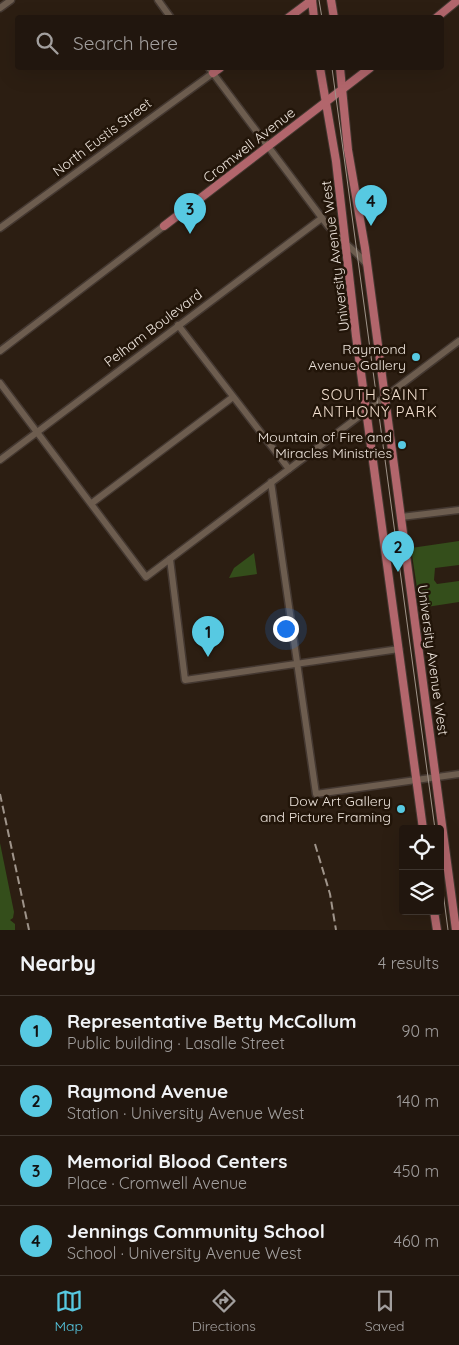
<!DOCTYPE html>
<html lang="en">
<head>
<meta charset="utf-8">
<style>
  :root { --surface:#21160e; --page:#291f17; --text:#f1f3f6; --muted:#a29f9e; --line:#3e352e; --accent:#57c9e2 }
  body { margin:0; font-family:Quicksand,sans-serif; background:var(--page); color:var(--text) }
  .controls { position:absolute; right:15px; bottom:15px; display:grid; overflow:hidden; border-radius:5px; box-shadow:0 5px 20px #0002 }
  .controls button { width:45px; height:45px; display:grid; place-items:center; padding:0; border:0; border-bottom:1px solid var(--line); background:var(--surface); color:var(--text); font:25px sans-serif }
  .you { position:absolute; left:285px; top:628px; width:18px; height:18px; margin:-12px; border:4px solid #fff; border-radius:50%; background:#1a73e8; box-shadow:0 0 0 8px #1a73e833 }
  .badge { display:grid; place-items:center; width:32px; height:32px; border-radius:50%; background:var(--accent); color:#111; font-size:16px; font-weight:700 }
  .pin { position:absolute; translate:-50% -41px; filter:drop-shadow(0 1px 2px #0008) }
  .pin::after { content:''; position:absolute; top:26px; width:18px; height:15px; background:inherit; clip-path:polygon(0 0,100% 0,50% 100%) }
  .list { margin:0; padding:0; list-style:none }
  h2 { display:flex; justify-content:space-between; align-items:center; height:65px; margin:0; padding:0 20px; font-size:21px }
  h2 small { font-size:16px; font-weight:400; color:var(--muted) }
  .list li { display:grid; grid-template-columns:32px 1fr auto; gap:15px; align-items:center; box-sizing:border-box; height:70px; padding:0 20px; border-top:1px solid var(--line) }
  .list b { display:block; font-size:19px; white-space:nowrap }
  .list p { margin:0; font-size:16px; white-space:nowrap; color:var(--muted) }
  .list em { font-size:16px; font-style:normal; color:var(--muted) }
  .icon { flex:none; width:28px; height:28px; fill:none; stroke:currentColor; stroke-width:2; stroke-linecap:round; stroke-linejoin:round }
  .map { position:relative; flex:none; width:459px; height:930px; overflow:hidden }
  .search { position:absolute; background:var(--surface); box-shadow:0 5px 20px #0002; left:15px; right:15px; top:15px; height:55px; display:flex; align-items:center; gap:12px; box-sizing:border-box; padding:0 18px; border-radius:5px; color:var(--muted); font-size:19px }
  .sheet { height:345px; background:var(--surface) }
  nav { display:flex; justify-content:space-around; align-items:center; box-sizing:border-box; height:70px; border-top:1px solid var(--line); background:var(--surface); font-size:14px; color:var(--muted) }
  nav a { display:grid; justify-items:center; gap:2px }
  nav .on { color:var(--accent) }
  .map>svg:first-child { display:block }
  .green { fill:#344e1b }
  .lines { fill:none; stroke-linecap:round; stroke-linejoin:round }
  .minor-casing { stroke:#443831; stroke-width:9 }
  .major-casing { stroke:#443831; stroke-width:10 }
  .minor { stroke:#6d5d4f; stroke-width:6 }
  .major { stroke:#b2666c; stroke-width:8 }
  .tram { stroke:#9f948a; stroke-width:1 }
  .rail { stroke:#9f948a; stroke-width:2; stroke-dasharray:8 4; stroke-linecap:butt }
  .poi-dot { fill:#57c9e2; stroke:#221509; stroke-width:2 }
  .labels { text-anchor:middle; stroke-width:5; stroke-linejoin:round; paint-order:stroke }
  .street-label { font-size:14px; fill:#ece3db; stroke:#221509 }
  .poi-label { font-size:14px; fill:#ece3db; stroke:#221509; text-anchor:end }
  .neighbourhood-label { font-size:15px; letter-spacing:1px; fill:#f3e0d0; stroke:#221509 }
</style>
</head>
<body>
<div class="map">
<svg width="459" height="930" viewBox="0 0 459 930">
  <rect width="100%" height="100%" fill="#2c1e12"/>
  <!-- green -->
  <g class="green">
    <polygon points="459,541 459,565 435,568 434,580 437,584 459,581 459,602 420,608 411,548"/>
    <polygon points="254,553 257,574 229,578 234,568"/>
    <polygon points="0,843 14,912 13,918 10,920 15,924 15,930 0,930"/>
  </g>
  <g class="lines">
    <!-- minor casing -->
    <g class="minor-casing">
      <g id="minor">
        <polyline points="158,0 171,18"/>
        <polyline points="0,8 11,0"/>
        <path d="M209,68L328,226C340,241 356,250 367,265"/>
        <polyline points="0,228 213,73"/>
        <polyline points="178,325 289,469"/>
        <polyline points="0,351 164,226"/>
        <polyline points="0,383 146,577 459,341"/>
        <polyline points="0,460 322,218"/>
        <polyline points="271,482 316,794 459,774"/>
        <polyline points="92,503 233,397"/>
        <polyline points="401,517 459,510"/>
        <polyline points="170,559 185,680 399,649"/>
      </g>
    </g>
    <!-- major casing -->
    <g class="major-casing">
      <g id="major">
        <polyline points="312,0 314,18"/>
        <polyline points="331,0 334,18"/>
        <polyline points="288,18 312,0"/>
        <polyline points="436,18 458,0"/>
        <polyline points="320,68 336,161 356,336 423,829"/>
        <polyline points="340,68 348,150 365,248 456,930"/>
        <polyline points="213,73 220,68"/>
        <polyline points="164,226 370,68"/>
        <polyline points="434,911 437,930"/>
      </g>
    </g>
    <!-- minor -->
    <use href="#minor" class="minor"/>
    <!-- major -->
    <use href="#major" class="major"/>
    <!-- tram -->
    <g class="tram">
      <polyline points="319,0 322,18"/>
      <polyline points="332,68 435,829"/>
      <polyline points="440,869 448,930"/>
    </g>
    <!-- rail -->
    <g class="rail">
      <polyline points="0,794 29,930"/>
      <polyline points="315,844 330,894 336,930"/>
    </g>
  </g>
  <!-- markers -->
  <g class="poi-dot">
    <circle cx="416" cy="357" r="5"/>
    <circle cx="402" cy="445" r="5"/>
    <circle cx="401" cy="809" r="5"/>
  </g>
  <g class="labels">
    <!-- street labels -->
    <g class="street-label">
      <text transform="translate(102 137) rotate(-37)" y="5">North Eustis Street</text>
      <text transform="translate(249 145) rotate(-38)" y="5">Cromwell Avenue</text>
      <text transform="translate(335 256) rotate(-97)" y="5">University Avenue West</text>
      <text transform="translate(153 328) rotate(-37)" y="5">Pelham Boulevard</text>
      <text transform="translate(433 660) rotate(82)" y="5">University Avenue West</text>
    </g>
    <!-- poi labels -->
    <g class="poi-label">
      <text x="406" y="354">Raymond<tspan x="406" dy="16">Avenue Gallery</tspan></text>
      <text x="392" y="442">Mountain of Fire and<tspan x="392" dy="16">Miracles Ministries</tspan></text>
      <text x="391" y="806">Dow Art Gallery<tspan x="391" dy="16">and Picture Framing</tspan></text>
    </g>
    <!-- neighbourhood labels -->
    <g class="neighbourhood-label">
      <text x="375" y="400">SOUTH SAINT<tspan x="375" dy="17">ANTHONY PARK</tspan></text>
    </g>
  </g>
</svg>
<div class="controls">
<button><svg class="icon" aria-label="locate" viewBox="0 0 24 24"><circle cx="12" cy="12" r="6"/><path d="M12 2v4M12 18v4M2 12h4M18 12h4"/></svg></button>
<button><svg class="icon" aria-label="layers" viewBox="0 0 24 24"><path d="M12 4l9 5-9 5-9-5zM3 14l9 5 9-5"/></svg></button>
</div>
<div class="you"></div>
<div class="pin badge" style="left:208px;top:657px">1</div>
<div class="pin badge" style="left:398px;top:572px">2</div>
<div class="pin badge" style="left:190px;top:234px">3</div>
<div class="pin badge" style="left:371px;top:226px">4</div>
<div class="search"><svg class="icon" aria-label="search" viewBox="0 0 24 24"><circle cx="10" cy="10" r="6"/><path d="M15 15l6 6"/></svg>Search here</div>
</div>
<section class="sheet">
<h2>Nearby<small>4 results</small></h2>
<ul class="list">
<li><span class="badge">1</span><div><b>Representative Betty McCollum</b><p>Public building · Lasalle Street</p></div><em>90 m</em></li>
<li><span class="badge">2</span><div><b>Raymond Avenue</b><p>Station · University Avenue West</p></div><em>140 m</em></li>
<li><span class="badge">3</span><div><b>Memorial Blood Centers</b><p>Place · Cromwell Avenue</p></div><em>450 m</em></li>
<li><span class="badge">4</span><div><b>Jennings Community School</b><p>School · University Avenue West</p></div><em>460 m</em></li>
</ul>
</section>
<nav>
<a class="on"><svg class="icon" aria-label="map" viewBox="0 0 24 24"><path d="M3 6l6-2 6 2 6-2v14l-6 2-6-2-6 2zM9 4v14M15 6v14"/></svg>Map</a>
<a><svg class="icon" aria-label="directions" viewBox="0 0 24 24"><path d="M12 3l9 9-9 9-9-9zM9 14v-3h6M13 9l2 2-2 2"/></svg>Directions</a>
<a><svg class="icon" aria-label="saved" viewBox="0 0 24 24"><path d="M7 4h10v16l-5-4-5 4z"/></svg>Saved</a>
</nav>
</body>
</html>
